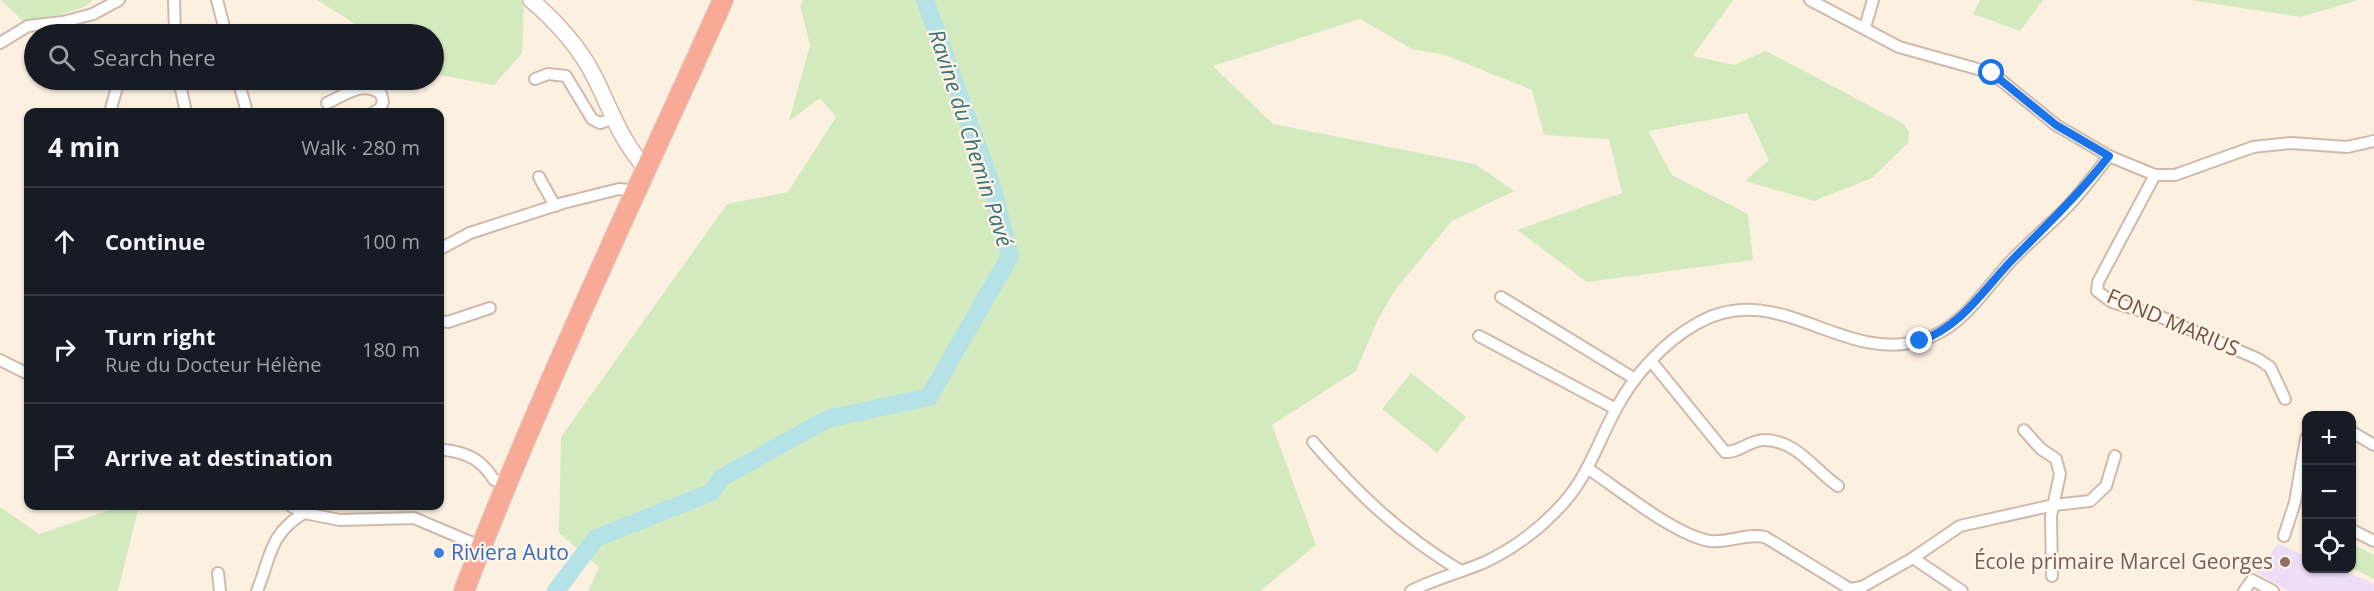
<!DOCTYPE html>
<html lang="en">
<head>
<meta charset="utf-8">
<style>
  :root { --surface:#171b24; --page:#20242c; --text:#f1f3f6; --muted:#9ea1a6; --line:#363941 }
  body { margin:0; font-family:"Open Sans",sans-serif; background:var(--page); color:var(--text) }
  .controls { position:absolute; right:18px; bottom:18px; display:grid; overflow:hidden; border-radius:12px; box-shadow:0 2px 4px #0004 }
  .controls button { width:54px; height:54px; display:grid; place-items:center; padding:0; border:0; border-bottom:2px solid var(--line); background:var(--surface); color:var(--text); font:30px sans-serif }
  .stop { position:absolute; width:18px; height:18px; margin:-14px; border:4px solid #1a73e8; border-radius:50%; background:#fff }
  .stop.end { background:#1a73e8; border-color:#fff; box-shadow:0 2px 6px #0008 }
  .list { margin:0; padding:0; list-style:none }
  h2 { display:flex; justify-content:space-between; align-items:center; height:78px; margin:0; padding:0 24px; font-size:26px }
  h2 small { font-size:20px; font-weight:400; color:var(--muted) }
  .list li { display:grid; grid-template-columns:39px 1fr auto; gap:18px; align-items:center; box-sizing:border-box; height:108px; padding:0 24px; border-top:2px solid var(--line) }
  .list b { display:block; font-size:22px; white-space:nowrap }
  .list p { margin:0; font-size:20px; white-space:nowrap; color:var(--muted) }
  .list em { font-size:20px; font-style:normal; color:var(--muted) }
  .icon { flex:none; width:33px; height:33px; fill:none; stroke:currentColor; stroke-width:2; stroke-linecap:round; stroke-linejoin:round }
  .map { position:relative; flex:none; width:2374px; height:591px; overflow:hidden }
  .search { position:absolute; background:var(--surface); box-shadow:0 2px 4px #0004; left:24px; top:24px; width:420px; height:66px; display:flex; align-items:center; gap:15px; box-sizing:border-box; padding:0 21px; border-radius:33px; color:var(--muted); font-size:22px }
  .panel { position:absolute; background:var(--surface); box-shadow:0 2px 4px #0004; left:24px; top:108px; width:420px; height:402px; border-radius:12px }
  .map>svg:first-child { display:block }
  .education { fill:#eddef8 }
  .green { fill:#d3eabf }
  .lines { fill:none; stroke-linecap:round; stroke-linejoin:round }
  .river { stroke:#b5e2e6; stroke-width:18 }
  .street-casing { stroke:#d0b9ab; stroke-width:14 }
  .secondary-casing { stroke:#d3b8a8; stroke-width:18 }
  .highway-casing { stroke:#d8cfcc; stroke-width:22 }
  .street { stroke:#fff; stroke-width:10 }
  .secondary { stroke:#fff; stroke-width:15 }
  .highway { stroke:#f8aa96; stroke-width:20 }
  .route { stroke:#1a73e8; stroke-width:8 }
  .shop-dot { fill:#3f7fe0; stroke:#fff4e7; stroke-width:2 }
  .education-dot { fill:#8d6e63; stroke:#fff4e7; stroke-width:2 }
  .labels { text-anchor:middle; stroke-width:4.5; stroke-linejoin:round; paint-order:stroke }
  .street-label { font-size:21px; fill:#745548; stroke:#fff4e7 }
  .shop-label { font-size:21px; fill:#366cbe; stroke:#fff4e7; text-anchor:start }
  .education-label { font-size:21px; fill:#785e54; stroke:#fff4e7; text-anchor:end }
  .water-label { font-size:22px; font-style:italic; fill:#3b737a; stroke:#fff4e7 }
</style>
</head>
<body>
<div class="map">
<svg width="2374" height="591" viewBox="0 0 2374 591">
  <rect width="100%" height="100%" fill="#fcf0e1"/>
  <!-- education -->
  <polygon class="education" points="2278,544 2306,556 2306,568 2337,569 2373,583 2374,591 2289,591 2256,572"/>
  <!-- green -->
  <g class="green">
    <polygon points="1,0 93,0 86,6 28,26"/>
    <polygon points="317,0 524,0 522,53 494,85 434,74 434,34 371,34"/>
    <polygon points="803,0 1733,0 1693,56 1734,65 1766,51 1904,124 1909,132 1908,143 1872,178 1814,201 1745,181 1769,160 1747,113 1648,131 1672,175 1748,214 1753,260 1587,282 1517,230 1622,193 1609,139 1544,135 1532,90 1445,55 1412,49 1360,19 1213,66 1273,124 1475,164 1514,191 1452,221 1395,290 1378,319 1356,371 1272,425 1316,545 1260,591 588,591 599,567 559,533 561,437 727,204 788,192 836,117 820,98 789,121 810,45 800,6"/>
    <polygon points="1980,0 2043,0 2020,31 1973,14"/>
    <polygon points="2190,0 2358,0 2301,17"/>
    <polygon points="1411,373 1466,417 1437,453 1382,409"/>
    <polygon points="122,506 139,506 118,591 0,591 0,507 39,534"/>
    <polygon points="2354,545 2374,555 2374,579 2352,568"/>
  </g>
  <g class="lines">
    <!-- river -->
    <polyline class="river" points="556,591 596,538 712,492 721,478 827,419 929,397 1010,256 993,189 925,0"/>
    <!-- street casing -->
    <g class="street-casing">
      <g id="street">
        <polyline points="174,0 175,34"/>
        <polyline points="217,0 226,34"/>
        <polyline points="1810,0 1899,47 1992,73 2056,125 2109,156 2155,175 2175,175 2253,147 2291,143 2347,147 2374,141"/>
        <polyline points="1865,27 1873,0"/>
        <polyline points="0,43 28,26 63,22 93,14 119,0"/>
        <polyline points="535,79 548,74 566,76 592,119 600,123 612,119"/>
        <polyline points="179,80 186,112"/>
        <polyline points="238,80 247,112"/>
        <path d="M327,103C345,95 363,80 381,94L383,102L380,109L374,112"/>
        <polyline points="110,112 119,80"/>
        <polyline points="2155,175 2098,282 2097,291 2112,302 2161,317 2258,359 2270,367 2285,399"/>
        <polyline points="539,177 555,206"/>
        <polyline points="440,249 470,233 563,203 619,189 637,191"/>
        <polyline points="1501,297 1635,379"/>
        <polyline points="440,321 448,322 490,308"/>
        <polyline points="1479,336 1616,409"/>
        <polyline points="0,360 28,374"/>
        <path d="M1651,361L1725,452C1739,453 1750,440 1764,440C1797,440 1814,470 1838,486"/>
        <polyline points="2024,430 2041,449 2056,459 2060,474 2051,516 2052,576"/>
        <polyline points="2352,432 2374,445"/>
        <path d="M1313,442C1359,495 1401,535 1461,571"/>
        <path d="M445,450C468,453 482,460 494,480L507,482"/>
        <path d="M1587,468C1619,489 1674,535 1710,541C1729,543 1747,533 1765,537L1850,589L1862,587L1913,558L1962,591"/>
        <polyline points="291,506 304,513 340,520 414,518 480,546"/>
        <polyline points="2352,530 2374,541"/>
        <polyline points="2284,536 2295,502 2306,438"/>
        <polyline points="1913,558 1960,526 2054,505 2090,501 2106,486 2115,456"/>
        <polyline points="218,573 220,591"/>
        <path d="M257,591C271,557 269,534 304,513"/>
        <path d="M1411,591C1434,579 1459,573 1483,563C1514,549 1544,526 1566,500C1589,473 1599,440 1616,409C1634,375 1663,343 1696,324C1777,277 1839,363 1919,341C1962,330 1984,289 2013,259C2031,240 2051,224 2069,205C2083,190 2096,173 2109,156"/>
        <polyline points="2244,591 2252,580 2273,591"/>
      </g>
    </g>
    <!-- secondary casing -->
    <g class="secondary-casing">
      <path id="secondary" d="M531,0C555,20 581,49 595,78C613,114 619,138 647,170"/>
    </g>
    <!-- highway casing -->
    <g class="highway-casing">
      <path id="highway" d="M464,591C541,390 635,196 723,0"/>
    </g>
    <!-- street -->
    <use href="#street" class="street"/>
    <!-- secondary -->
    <use href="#secondary" class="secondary"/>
    <!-- highway -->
    <use href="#highway" class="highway"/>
  </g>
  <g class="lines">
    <!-- route -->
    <path class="route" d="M1920,341C1964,325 1984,288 2015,257C2049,223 2079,194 2109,156L2056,125L1992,73"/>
  </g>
  <!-- markers -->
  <circle class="shop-dot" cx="439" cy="553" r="6"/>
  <circle class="education-dot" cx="2285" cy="562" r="6"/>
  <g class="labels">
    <!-- street labels -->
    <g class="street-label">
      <text transform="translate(2173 323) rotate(23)" y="7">FOND MARIUS</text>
    </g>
    <!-- shop labels -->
    <g class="shop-label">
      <text x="451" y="560">Riviera Auto</text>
    </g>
    <!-- education labels -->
    <g class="education-label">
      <text x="2273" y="569">École primaire Marcel Georges</text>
    </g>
    <!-- water labels -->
    <g class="water-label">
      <text transform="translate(971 138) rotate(72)" y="8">Ravine du Chemin Pavé</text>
    </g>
  </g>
</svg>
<div class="controls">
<button>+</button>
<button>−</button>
<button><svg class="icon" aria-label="locate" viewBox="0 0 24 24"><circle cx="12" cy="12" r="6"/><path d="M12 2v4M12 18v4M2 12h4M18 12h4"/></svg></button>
</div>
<div class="stop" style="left:1992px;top:73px"></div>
<div class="stop end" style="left:1920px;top:341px"></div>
<div class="search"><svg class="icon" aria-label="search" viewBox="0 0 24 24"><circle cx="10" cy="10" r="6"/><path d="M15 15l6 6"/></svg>Search here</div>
<section class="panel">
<h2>4 min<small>Walk · 280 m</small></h2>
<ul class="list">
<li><svg class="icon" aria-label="ahead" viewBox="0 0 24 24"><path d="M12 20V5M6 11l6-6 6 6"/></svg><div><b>Continue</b></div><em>100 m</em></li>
<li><svg class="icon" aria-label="right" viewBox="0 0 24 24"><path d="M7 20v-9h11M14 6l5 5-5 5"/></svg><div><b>Turn right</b><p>Rue du Docteur Hélène</p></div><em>180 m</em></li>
<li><svg class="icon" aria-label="arrive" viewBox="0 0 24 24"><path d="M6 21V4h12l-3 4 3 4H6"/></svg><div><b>Arrive at destination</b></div></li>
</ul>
</section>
</div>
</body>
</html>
